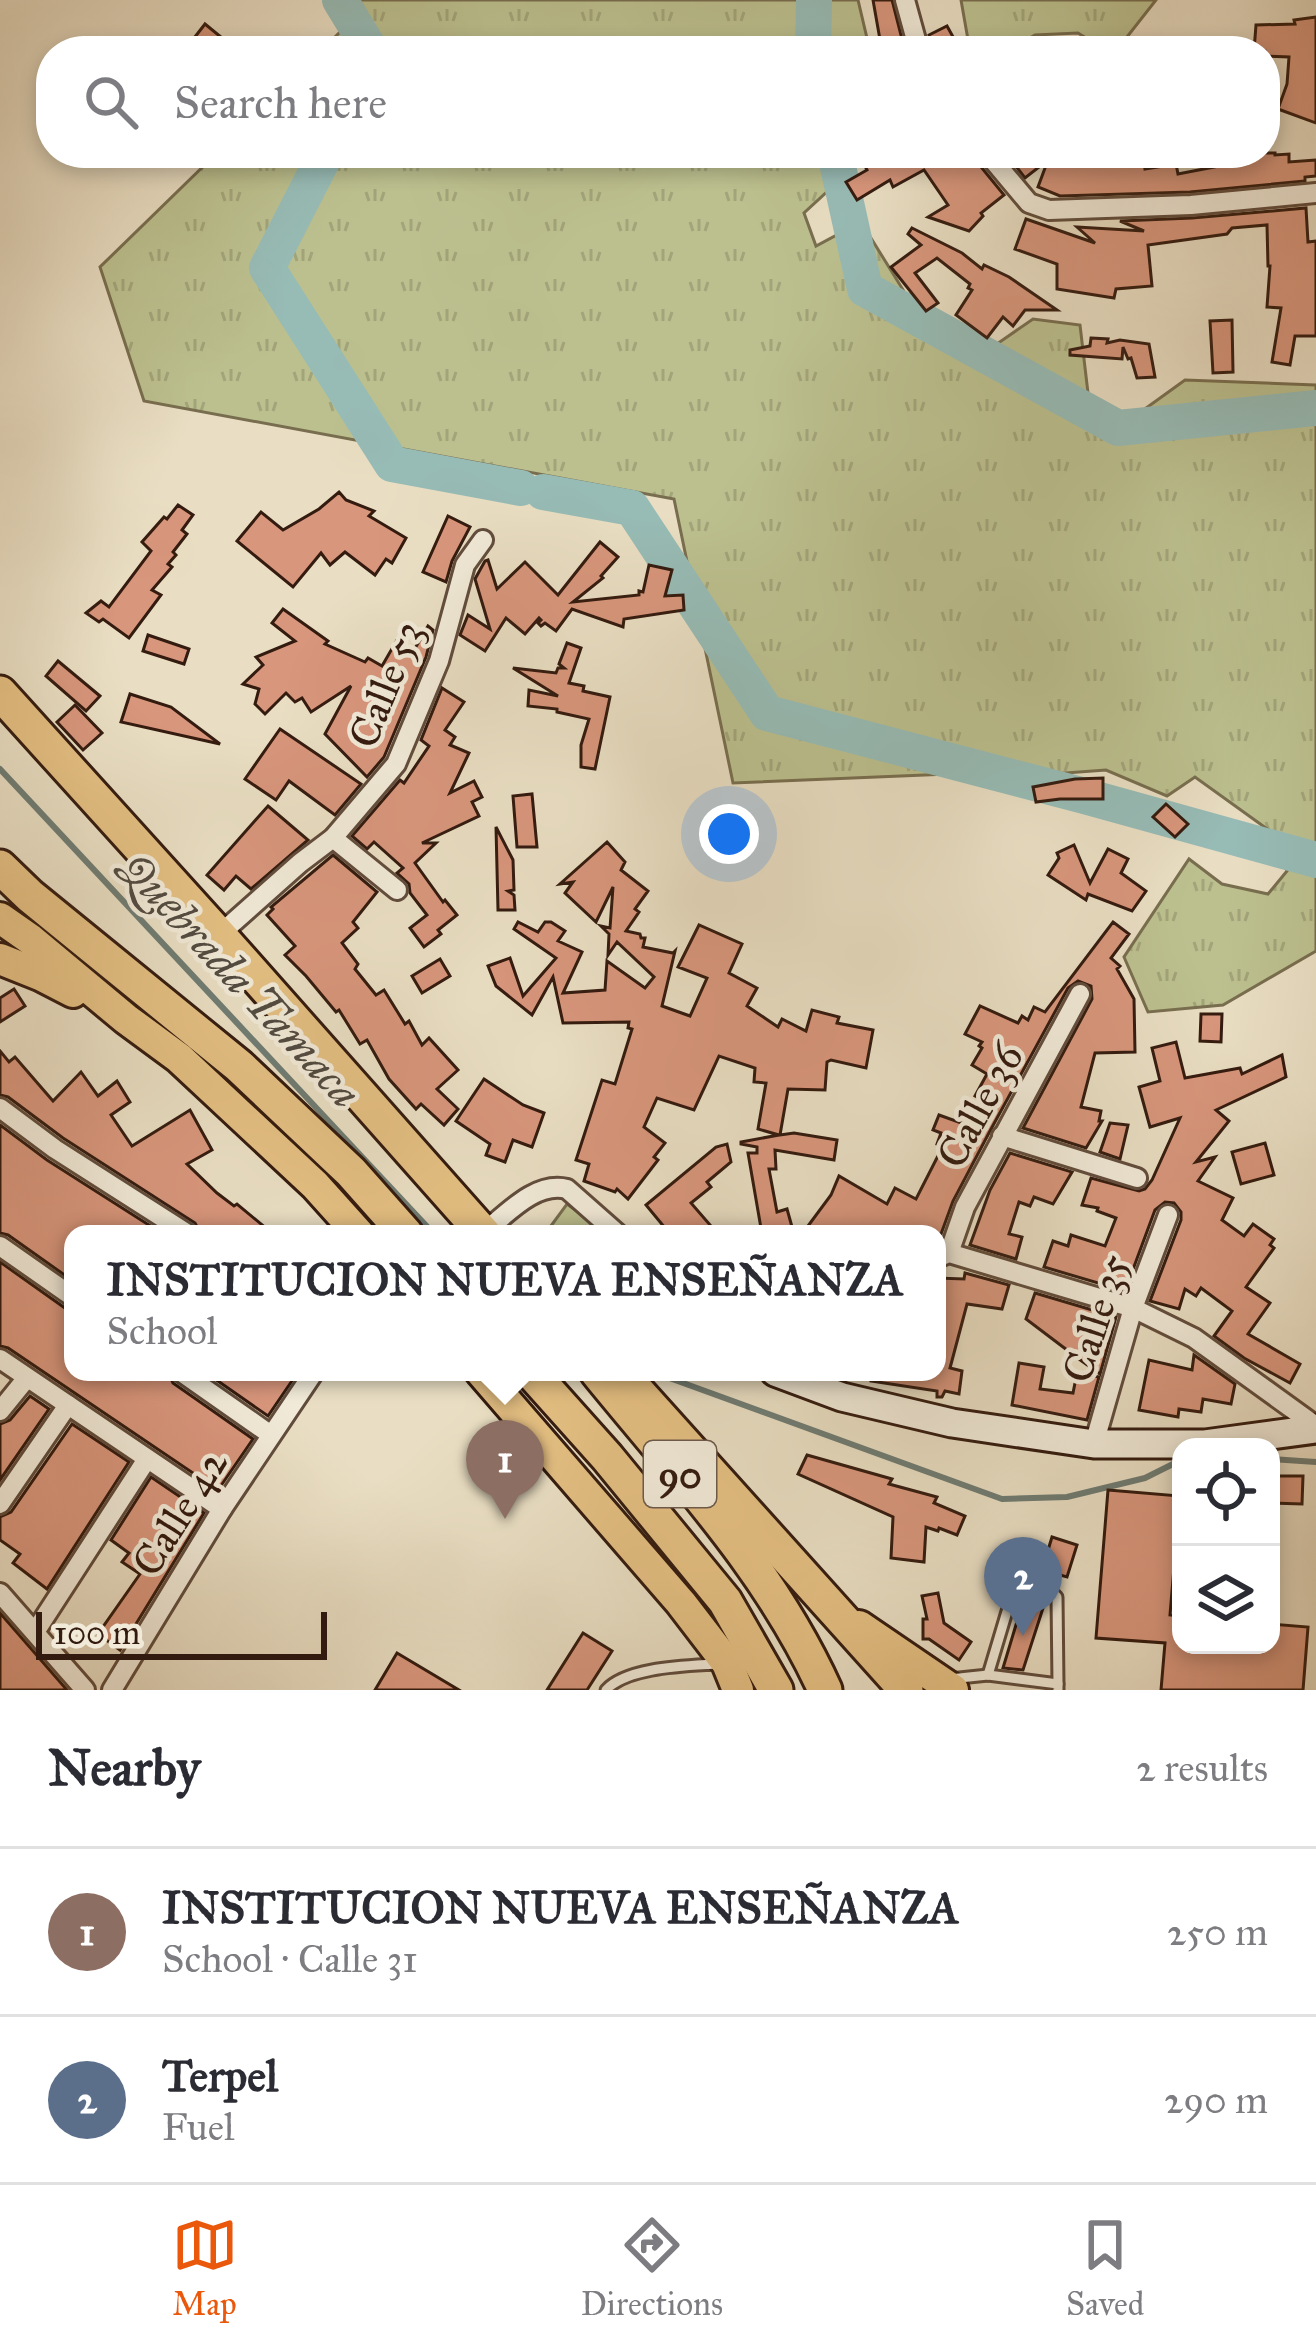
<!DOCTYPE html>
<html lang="en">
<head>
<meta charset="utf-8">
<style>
  :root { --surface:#fff; --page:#f7f7f7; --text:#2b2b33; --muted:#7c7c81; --line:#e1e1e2; --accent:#ea580c }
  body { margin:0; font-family:"IM FELL Great Primer",serif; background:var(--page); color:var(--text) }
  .controls { position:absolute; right:36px; bottom:36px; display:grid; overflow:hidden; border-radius:24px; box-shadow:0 6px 18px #0003 }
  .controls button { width:108px; height:108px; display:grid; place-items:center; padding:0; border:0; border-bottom:3px solid var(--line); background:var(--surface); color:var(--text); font:60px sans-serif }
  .scale { position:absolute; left:36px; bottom:30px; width:291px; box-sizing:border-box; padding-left:12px; border:6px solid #341b0f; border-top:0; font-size:33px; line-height:42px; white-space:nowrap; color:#341b0f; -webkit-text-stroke:9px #f1ead8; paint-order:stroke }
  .you { position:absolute; left:729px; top:834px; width:42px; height:42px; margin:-30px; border:9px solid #fff; border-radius:50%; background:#1a73e8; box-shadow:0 0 0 18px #1a73e833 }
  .badge { display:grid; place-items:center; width:78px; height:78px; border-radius:50%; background:var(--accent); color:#fff; font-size:39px; font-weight:700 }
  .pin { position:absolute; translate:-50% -99px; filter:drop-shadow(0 3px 6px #0008) }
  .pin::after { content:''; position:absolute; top:63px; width:42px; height:36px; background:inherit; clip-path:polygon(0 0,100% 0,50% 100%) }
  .popup { position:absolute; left:64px; top:1225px; width:882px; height:156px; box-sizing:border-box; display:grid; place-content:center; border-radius:24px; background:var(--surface); filter:drop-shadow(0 3px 9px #0005); font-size:39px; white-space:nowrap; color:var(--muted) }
  .popup b { font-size:45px; color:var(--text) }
  .popup::after { content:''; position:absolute; left:50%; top:100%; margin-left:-24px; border:24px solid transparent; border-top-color:var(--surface) }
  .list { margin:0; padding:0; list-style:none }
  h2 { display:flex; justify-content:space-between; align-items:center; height:156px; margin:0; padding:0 48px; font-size:51px }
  h2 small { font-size:39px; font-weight:400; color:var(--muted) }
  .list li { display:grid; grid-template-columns:78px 1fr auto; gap:36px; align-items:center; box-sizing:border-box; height:168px; padding:0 48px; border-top:3px solid var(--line) }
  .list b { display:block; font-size:45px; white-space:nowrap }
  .list p { margin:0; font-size:39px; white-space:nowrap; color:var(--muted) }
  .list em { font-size:39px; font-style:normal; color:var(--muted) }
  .icon { flex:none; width:66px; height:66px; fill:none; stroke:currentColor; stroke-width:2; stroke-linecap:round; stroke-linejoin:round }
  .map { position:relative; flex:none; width:1316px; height:1690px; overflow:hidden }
  .search { position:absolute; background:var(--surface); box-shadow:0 6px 18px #0003; left:36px; right:36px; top:36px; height:132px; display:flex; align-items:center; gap:30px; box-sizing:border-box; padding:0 42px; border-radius:48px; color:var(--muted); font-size:45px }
  .sheet { height:492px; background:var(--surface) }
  nav { display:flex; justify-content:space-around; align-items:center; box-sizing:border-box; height:168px; border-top:3px solid var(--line); background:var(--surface); font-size:33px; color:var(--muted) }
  nav a { display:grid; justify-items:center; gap:6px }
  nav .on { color:var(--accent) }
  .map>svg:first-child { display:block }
  .grass { fill:url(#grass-tufts); stroke:#786e4f; stroke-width:3 }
  .park { fill:#bcc08f; stroke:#786e4f; stroke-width:3 }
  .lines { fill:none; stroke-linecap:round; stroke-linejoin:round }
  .stream { stroke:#6f7c73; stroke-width:6 }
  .river { stroke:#97bcb6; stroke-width:36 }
  .building { fill:#d8967c; stroke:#341b0f; stroke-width:3 }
  .lane-casing { stroke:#614c3c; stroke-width:15 }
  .street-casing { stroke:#614c3c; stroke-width:24 }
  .secondary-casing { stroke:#341b0f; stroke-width:33 }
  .primary-casing { stroke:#341b0f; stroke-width:36 }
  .highway-casing { stroke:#341b0f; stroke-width:39 }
  .lane { stroke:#f1ead8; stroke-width:9 }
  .street { stroke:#f1ead8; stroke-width:18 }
  .secondary { stroke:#f1ead8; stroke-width:27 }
  .primary { stroke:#e4bf82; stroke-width:30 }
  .highway { stroke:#e4bf82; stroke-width:33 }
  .labels { text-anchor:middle; stroke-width:9; stroke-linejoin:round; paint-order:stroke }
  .shield { fill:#f1ead8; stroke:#6d594b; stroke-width:3 }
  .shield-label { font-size:39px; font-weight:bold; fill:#341b0f }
  .street-label { font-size:42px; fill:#341b0f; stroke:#f1ead8 }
  .water-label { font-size:45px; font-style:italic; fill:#524b41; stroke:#f1ead8 }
</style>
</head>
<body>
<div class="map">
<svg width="1316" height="1690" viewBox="0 0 1316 1690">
  <defs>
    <pattern id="grass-tufts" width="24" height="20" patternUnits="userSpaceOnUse" patternTransform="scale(3)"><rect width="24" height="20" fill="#bcc08f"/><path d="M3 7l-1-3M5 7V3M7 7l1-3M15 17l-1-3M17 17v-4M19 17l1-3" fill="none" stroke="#a2a47a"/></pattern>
  </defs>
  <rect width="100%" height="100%" fill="#e9dec3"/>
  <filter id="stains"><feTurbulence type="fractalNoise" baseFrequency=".00167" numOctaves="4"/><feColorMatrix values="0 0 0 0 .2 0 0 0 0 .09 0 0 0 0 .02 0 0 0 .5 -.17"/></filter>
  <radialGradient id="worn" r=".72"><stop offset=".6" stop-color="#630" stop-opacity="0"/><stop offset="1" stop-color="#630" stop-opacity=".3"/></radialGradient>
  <!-- grass -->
  <g class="grass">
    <polygon points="335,0 858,0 870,51 321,51 354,18"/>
    <polygon points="961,0 1156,0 1116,51 1107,51 1078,33 1035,35 1008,51 970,51"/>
    <polygon points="217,153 852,153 856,165 804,213 816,246 861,222 905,293 984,353 1033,319 1080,325 1092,427 1124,424 1185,380 1316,385 1316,951 1223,1005 1148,1012 1124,957 1189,859 1222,884 1268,894 1287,871 1270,831 1195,777 1167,796 1106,770 1052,774 1000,762 973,773 733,783 674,499 144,401 100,267"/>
  </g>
  <!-- park -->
  <polygon class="park" points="567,1204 609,1234 545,1234"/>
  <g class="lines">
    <!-- stream -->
    <g class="stream">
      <polyline points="0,769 434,1234"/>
      <polyline points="653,1372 1002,1499 1067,1497 1145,1478 1181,1460"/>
      <polyline points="1271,1459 1316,1462"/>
    </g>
    <!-- river -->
    <g class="river">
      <polyline points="340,0 371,51"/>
      <polyline points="813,51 814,0"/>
      <polyline points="326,153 267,268 392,464 521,488"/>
      <polyline points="835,153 865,289 1118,428 1316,408"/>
      <polyline points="543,492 632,508 767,713 1081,795 1316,860"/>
    </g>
  </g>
  <!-- building -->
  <g class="building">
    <polygon points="873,0 892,0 905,51 882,51"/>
    <polygon points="1316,17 1316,123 1278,109 1287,84 1289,57 1265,56 1265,51 1254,51 1256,25 1295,24 1294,20"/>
    <polygon points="205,24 227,42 220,51 184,51"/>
    <polygon points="947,26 957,44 943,51 932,51 929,35"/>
    <polygon points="859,153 974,153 977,162 1004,195 981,213 983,216 969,231 928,217 948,205 924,170 893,187 890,180 857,200 846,182 867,170"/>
    <polygon points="1006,153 1143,153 1145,169 1176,164 1178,174 1214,167 1211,153 1275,153 1275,155 1289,154 1289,162 1316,160 1316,176 1305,177 1305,181 1190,192 1060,196 1038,187 1048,160 1025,178"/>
    <polygon points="1306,208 1308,242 1316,241 1316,336 1295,336 1290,365 1272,362 1281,308 1267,307 1270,266 1268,266 1267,225 1232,228 1227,234 1148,245 1152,286 1116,289 1114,298 1057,289 1057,264 1015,249 1026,219 1095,243 1077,227 1144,231 1120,221 1192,218"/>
    <polygon points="912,228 962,253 982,269 984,265 1009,277 1057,310 1025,310 1013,326 1003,317 987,338 956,315 972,290 968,288 970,284 937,258 915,273 938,303 926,311 891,267 921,245 908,234"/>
    <polygon points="1232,320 1233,372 1213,373 1210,321"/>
    <polygon points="1091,338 1108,339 1107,343 1120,340 1149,344 1155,377 1137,378 1131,358 1128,359 1123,347 1122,359 1070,355 1070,350 1090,346"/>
    <polygon points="339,492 346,500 374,511 369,516 406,538 392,563 386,559 375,575 345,552 330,565 321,553 293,587 237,541 261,512 283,530 319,509"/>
    <polygon points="178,505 193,515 182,530 187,534 173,552 176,555 168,564 172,567 152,590 161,595 129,638 103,619 99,622 86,613 101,601 109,607 151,551 142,542 164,517 167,519"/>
    <polygon points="448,516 470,527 452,561 446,582 423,572"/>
    <polygon points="600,542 618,557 601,576 603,578 573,602 639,595 639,591 643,592 649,565 672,570 665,596 683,595 684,610 624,619 623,627 572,609 556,631 545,623 541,626 538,623 541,620 539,618 525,634 506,618 485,651 460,635 468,615 490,629 475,579 485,561 488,560 497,589 525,562 558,595"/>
    <polygon points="283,609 328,641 325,644 365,662 368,658 382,666 397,640 414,650 428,626 433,630 426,657 384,757 367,777 325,734 351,686 311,712 302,698 295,702 286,693 265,714 255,704 259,689 243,684 263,665 256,657 295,641 272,623"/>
    <polygon points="148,635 189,649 184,664 143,651"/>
    <polygon points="567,643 581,648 569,683 584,686 583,691 610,697 595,769 581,767 581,745 589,719 557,712 557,709 528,706 529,690 558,696 513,668 556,673 558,668 564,668 559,664"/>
    <polygon points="58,661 100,696 86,711 46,676"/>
    <polygon points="442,688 464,702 445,730 455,737 450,745 469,753 450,793 474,781 482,797 472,802 479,816 422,843 436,843 415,863 443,902 445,900 457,915 438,930 441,934 424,947 410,928 427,915 410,893 409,884 397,873 403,868 374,842 367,849 352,836 400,780 404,783 429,746 421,740"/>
    <polygon points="130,694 171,707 220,744 121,722"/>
    <polygon points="75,705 102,733 83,750 57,722"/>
    <polygon points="280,729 361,784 335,815 289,781 276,800 245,779"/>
    <polygon points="1103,778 1103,799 1060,799 1036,802 1033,787 1075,779"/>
    <polygon points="532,794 537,847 517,847 513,796"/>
    <polygon points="1166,804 1188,824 1175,837 1153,817"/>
    <polygon points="268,806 308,840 251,889 236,876 224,890 207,875"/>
    <polygon points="496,827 513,860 514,890 508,891 514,895 515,910 498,910"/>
    <polygon points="607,842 625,862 621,870 648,891 635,909 639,912 626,931 640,934 641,938 645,938 643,947 673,953 675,951 662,1006 690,1016 707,978 678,967 699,925 742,944 729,973 757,988 747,1006 778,1027 782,1019 806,1031 812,1010 839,1017 837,1023 873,1030 866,1068 831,1060 827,1062 825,1090 788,1089 780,1135 794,1133 837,1140 834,1160 775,1150 776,1169 769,1169 777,1212 787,1209 794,1234 762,1234 748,1153 757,1153 757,1147 741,1144 741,1142 779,1135 758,1129 766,1083 754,1082 755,1068 719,1056 694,1110 657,1098 644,1127 665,1143 654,1157 658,1160 628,1199 617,1189 615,1192 584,1181 589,1164 576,1160 602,1080 615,1084 632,1029 628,1028 629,1022 563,1023 553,977 532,1015 496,986 488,966 510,958 523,996 556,958 514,929 518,922 538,932 545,922 551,922 565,931 558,941 582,952 563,993 605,990 607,961 645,988 654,977 617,942 608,955 609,934 601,926 610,928 613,887 596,922 565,893 573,882 560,884"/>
    <polygon points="1074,845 1090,883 1108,849 1128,859 1121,873 1146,891 1132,911 1088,894 1086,900 1048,875 1059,858 1057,853"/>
    <polygon points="333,855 377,892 353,922 358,928 342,943 358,964 355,969 376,995 384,990 405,1024 409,1021 422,1045 429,1038 458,1070 437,1089 458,1109 444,1125 421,1104 416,1109 389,1079 367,1040 360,1044 339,1010 336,1012 306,976 285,955 295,946 267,915 273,909 271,907"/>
    <polygon points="1113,922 1129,934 1111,958 1120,966 1117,969 1134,999 1135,1052 1095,1053 1081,1107 1101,1111 1099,1121 1102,1121 1086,1148 1023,1128 1092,999 1091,986 1078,981 1068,988 990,1131 953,1201 941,1234 888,1234 876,1227 871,1234 802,1234 831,1195 839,1176 887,1204 895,1188 916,1199 943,1146 937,1144 941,1133 933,1130 939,1115 975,1128 988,1103 975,1096 987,1074 972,1065 982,1048 979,1046 982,1042 965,1034 980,1006 1018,1023 1022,1016 1028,1020 1034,1007 1045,1012"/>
    <polygon points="440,959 450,976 422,993 412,976"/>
    <polygon points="14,989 25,1006 0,1022 0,998"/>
    <polygon points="1201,1014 1222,1014 1221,1042 1200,1041"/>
    <polygon points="1176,1042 1185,1078 1240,1068 1242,1074 1282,1055 1286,1077 1216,1110 1229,1121 1196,1162 1215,1157 1198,1181 1233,1198 1222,1220 1244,1236 1253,1224 1274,1239 1270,1245 1274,1248 1246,1287 1270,1303 1248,1334 1300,1364 1290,1383 1244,1358 1214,1336 1232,1311 1201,1288 1196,1296 1185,1289 1179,1309 1150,1301 1181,1220 1181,1212 1174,1203 1165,1202 1155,1210 1125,1291 1044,1267 1053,1241 1068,1246 1071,1235 1105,1246 1116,1218 1097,1211 1098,1208 1082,1205 1091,1178 1139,1191 1145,1189 1152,1180 1180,1118 1150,1127 1139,1087 1160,1081 1152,1048"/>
    <polygon points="0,1051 9,1062 15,1057 53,1101 81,1072 98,1096 117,1081 130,1102 111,1115 132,1146 190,1110 212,1150 187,1164 217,1193 234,1206 237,1204 273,1234 201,1234 195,1223 63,1138 8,1097 0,1095"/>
    <polygon points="484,1079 523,1105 544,1113 532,1147 513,1140 505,1162 486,1155 490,1144 456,1121"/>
    <polygon points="1110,1123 1128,1125 1120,1159 1100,1152"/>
    <polygon points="0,1125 47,1160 163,1234 73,1234 73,1281 8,1235 0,1233"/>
    <polygon points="1265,1143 1274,1175 1241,1184 1232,1152"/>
    <polygon points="727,1144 731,1162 707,1182 711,1187 691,1203 711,1226 702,1234 670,1234 646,1205 716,1147"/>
    <polygon points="1010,1153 1072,1172 1053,1204 1034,1197 1030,1206 1019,1202 1009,1234 1022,1237 1016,1259 970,1245 990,1190"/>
    <polygon points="0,1262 65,1308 73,1310 73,1372 168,1372 173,1383 253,1439 218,1490 8,1348 0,1346"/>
    <polygon points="965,1273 1009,1285 1002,1309 967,1304 950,1368 962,1371 959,1394 945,1391 942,1397 937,1397 937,1391 871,1381 872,1372 937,1372 937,1278 964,1279"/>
    <polygon points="1035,1293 1116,1317 1100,1374 1079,1359 1080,1355 1071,1353 1026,1319"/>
    <polygon points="1194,1355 1235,1384 1231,1404 1203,1399 1201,1412 1179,1409 1178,1417 1139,1410 1149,1360 1192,1370"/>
    <polygon points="1019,1363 1044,1367 1040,1389 1073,1393 1077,1373 1099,1377 1087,1420 1012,1405"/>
    <polygon points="205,1372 298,1372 268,1416"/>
    <polygon points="30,1396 49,1409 0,1480 0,1424 10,1420"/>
    <polygon points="72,1424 129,1462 47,1589 13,1563 20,1554 0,1540 0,1517 11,1512"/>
    <polygon points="807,1455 892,1479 889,1484 937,1497 934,1503 965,1516 957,1535 939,1528 938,1531 926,1527 924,1562 891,1558 893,1517 798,1474"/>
    <polygon points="1271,1476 1303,1476 1302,1504 1271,1503"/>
    <polygon points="151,1477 204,1513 120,1650 98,1634 140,1574 122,1562 129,1553 111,1540"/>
    <polygon points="1108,1490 1180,1496 1170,1615 1181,1616 1181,1645 1271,1645 1271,1624 1308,1627 1303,1690 1161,1690 1165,1643 1096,1638"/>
    <polygon points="1052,1537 1077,1545 1067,1577 1042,1570"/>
    <polygon points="938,1593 944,1623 971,1642 959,1660 929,1639 923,1639 923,1619 927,1619 922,1596"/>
    <polygon points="1025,1595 1045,1602 1023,1670 1003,1668"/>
    <polygon points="0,1613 67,1690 0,1690"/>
    <polygon points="583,1633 612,1651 587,1690 547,1690"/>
    <polygon points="397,1653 459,1690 375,1690"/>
  </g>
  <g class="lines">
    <!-- lane casing -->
    <g class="lane-casing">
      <g id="lane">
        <polyline points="988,1675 1014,1588 1021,1581 1047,1587 1057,1597 1058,1684"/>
        <polyline points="950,1679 988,1675 1058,1684 1058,1690"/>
        <path d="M606,1690C627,1667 686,1666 716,1664"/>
      </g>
    </g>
    <!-- street casing -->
    <g class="street-casing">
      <g id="street">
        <polyline points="905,0 919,51"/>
        <polyline points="987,153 1029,203 1049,210 1191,205 1316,193"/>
        <polyline points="333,838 397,890"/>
        <polyline points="219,935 300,863 333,838 396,764 439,661 465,565 483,540"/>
        <polyline points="0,1108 55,1149 188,1234"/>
        <polyline points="1002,1136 1137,1178"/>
        <path d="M483,1233C506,1215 535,1181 567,1189L618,1234"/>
        <polyline points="0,1246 73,1297"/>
        <polyline points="949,1253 965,1207 1080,994"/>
        <polyline points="937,1258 949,1253 1133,1308 1194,1338 1316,1426"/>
        <polyline points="0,1359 222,1509"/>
        <polyline points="181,1372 271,1435"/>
        <polyline points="0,1411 26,1379"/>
        <polyline points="1094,1444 1133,1308 1168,1215"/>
        <polyline points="0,1504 68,1405"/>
        <polyline points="0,1593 85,1690"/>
        <polyline points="35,1632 147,1459"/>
        <polyline points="112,1690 222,1509 314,1372"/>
      </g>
    </g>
    <!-- secondary casing -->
    <g class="secondary-casing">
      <polyline id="secondary" points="775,1372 842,1397 952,1423 1094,1444 1205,1444 1316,1429"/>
    </g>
    <!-- primary casing -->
    <g class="primary-casing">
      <g id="primary">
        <polyline points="0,918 30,939 126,1019 179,1058 315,1185 359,1234"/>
        <polyline points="0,959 40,975 73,992"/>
        <polyline points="481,1372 681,1603 727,1663 738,1690"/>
        <polyline points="859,1626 953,1690"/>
      </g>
    </g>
    <!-- highway casing -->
    <g class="highway-casing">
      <g id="highway">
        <polyline points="0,693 219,935 484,1234"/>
        <polyline points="0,867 30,896 239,1066 351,1172 406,1234"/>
        <polyline points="531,1372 607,1457 725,1601 776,1690"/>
        <path d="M597,1372C679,1473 771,1570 825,1690"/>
        <polyline points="620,1372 906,1690"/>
      </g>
    </g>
    <!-- lane -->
    <use href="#lane" class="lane"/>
    <!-- street -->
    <use href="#street" class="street"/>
    <!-- secondary -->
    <use href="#secondary" class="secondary"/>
    <!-- primary -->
    <use href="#primary" class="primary"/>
    <!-- highway -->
    <use href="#highway" class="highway"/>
  </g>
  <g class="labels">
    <!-- shield labels -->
    <rect class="shield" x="644" y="1441" width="72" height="66" rx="9"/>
    <g class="shield-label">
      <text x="680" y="1488">90</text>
    </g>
    <!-- street labels -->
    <g class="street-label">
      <text transform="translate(385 684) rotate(-68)" y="15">Calle 53</text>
      <text transform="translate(979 1105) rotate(-62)" y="15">Calle 36</text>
      <text transform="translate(1095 1318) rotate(-72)" y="15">Calle 35</text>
      <text transform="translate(179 1512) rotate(-58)" y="15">Calle 42</text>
    </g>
    <!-- water labels -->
    <g class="water-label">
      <text transform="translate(241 979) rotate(47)" y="16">Quebrada Tamaca</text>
    </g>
  </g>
  <rect width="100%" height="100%" filter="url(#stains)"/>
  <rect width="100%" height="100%" fill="url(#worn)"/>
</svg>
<div class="controls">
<button><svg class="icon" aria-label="locate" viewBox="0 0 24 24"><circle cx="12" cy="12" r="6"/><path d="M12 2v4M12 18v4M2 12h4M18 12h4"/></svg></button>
<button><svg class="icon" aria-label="layers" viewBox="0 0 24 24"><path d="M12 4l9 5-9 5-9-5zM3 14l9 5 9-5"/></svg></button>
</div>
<div class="scale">100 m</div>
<div class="you"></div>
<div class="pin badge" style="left:505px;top:1519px;background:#8d6e63">1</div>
<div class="popup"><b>INSTITUCION NUEVA ENSEÑANZA</b>School</div>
<div class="pin badge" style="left:1023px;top:1636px;background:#5c6f8a">2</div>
<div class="search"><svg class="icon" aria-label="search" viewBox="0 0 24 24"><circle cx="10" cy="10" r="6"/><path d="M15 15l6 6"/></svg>Search here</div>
</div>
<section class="sheet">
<h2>Nearby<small>2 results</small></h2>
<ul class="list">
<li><span class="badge" style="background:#8d6e63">1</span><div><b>INSTITUCION NUEVA ENSEÑANZA</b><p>School · Calle 31</p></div><em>250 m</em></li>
<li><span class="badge" style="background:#5c6f8a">2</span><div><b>Terpel</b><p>Fuel</p></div><em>290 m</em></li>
</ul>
</section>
<nav>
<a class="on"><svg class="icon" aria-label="map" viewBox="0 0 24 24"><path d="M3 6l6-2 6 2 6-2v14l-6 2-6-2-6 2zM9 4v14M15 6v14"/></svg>Map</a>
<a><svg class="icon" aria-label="directions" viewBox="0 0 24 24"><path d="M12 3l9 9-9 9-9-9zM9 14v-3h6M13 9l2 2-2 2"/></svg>Directions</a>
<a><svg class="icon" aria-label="saved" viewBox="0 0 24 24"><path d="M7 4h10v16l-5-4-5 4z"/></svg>Saved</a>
</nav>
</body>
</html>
